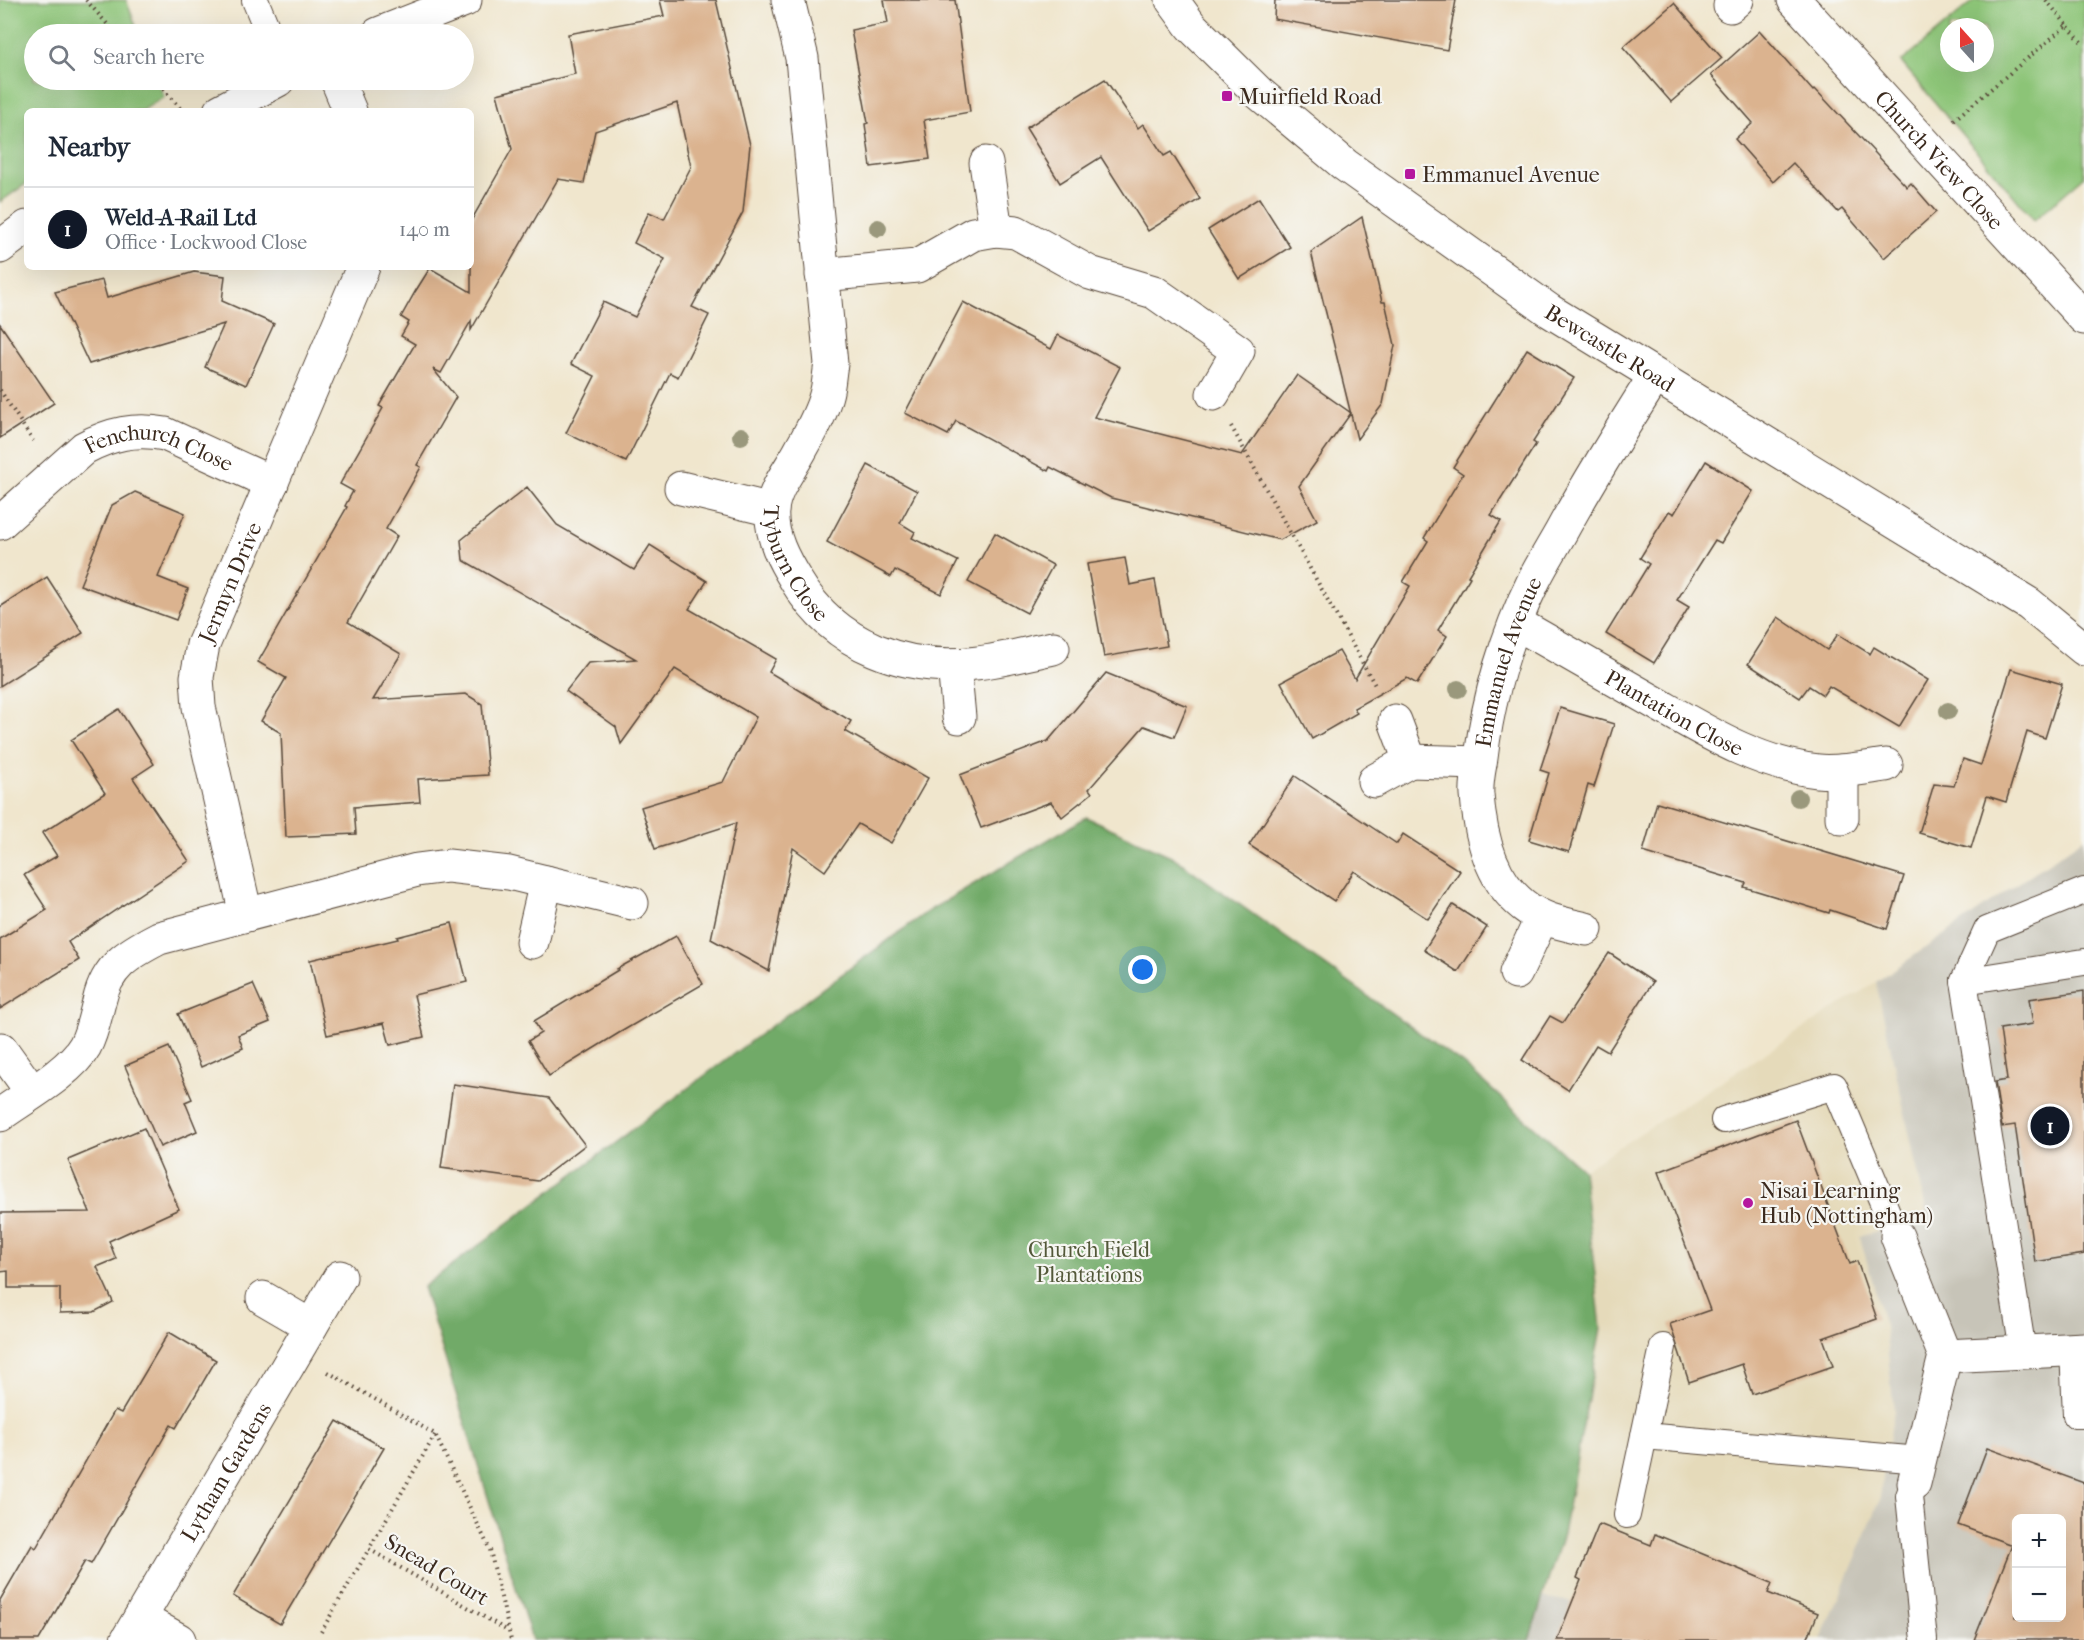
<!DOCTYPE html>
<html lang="en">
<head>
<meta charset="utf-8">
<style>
  :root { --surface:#fff; --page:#f2f2f3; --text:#1f2937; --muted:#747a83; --line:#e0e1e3; --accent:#111827 }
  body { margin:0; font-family:"IM FELL French Canon",serif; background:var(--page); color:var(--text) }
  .controls { position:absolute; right:18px; bottom:18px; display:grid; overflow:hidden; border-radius:9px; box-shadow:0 6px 24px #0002 }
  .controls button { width:54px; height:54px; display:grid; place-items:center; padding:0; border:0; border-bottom:2px solid var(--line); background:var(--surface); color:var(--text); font:30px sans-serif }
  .compass { position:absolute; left:1940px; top:18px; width:54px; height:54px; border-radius:50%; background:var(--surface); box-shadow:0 6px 24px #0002; rotate:339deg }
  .you { position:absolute; left:1143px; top:970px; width:21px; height:21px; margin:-15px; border:4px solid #fff; border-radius:50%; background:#1a73e8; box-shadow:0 0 0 9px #1a73e833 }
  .badge { display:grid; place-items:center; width:39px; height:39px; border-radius:50%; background:var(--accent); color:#fff; font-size:20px; font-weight:700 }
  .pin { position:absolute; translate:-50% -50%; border:3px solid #fff; box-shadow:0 2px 6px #0006 }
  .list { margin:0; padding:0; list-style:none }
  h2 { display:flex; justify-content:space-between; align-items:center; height:78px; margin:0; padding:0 24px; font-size:26px }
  h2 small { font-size:20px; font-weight:400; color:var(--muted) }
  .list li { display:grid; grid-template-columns:39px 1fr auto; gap:18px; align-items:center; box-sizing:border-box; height:84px; padding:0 24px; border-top:2px solid var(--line) }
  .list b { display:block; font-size:22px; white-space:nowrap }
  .list p { margin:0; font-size:20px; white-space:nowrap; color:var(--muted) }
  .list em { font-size:20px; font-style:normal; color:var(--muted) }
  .icon { flex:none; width:33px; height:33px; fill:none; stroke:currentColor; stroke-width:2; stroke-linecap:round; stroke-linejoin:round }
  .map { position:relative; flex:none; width:2084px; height:1640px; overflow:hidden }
  .search { position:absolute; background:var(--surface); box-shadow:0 6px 24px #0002; left:24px; top:24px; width:450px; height:66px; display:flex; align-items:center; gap:15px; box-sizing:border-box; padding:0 21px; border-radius:33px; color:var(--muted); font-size:22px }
  .panel { position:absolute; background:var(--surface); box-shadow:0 6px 24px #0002; left:24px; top:108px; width:450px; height:162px; border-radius:9px }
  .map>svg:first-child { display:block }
  .built { fill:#e5daba }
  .industrial { fill:#c7c4b8; fill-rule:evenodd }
  .green { fill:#8cc477; stroke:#64774a; stroke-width:1.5; fill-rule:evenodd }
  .forest { fill:#71aa68; stroke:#566a43; stroke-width:1.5 }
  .building { fill:#dbb38f; fill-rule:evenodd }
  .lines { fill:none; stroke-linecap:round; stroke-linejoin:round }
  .service-casing { stroke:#564638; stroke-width:28 }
  .minor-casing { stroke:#564638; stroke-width:35 }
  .tertiary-casing { stroke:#564638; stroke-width:35 }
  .path { stroke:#564638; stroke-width:4; stroke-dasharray:1.5 4.5; stroke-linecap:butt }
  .service { stroke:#fff; stroke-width:26 }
  .minor { stroke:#fff; stroke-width:33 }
  .tertiary { stroke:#fff; stroke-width:33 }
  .tree { fill:#9a987c }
  .poi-dot { fill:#b5179e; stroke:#f6f6f2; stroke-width:2 }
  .labels { text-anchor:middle; stroke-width:4.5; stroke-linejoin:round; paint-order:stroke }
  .poi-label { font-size:22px; fill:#3b2a1e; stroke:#f6f6f2; text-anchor:start }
  .street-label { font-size:22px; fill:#3b2a1e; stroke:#f6f6f2 }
  .park-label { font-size:22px; fill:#535839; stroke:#f6f6f2 }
</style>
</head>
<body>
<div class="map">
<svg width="2084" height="1640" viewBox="0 0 2084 1640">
  <rect width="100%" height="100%" fill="#f6f6f2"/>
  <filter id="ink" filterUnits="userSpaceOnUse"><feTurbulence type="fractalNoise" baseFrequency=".0167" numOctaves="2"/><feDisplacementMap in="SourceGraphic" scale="12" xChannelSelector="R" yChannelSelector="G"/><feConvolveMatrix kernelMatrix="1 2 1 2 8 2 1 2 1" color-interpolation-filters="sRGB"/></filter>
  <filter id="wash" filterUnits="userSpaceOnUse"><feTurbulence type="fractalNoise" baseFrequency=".008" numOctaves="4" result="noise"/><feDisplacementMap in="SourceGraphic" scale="24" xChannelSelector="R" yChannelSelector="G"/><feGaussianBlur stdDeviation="1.35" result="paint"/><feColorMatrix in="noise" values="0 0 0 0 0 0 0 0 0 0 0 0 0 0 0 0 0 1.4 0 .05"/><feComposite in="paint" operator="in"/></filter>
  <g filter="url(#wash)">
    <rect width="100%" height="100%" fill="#f0e6cd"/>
    <!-- built -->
    <polygon class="built" points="1876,982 1927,1214 1861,1237 1885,1326 1894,1411 1879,1503 1821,1640 1669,1640 1572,1602 1543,1597 1563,1534 1601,1328 1583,1170"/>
    <!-- industrial -->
    <g class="industrial">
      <path d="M2084,838V1640H1821L1879,1503L1894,1411L1885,1326L1860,1237L1927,1214L1876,982ZM2016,1518H2062V1618H2016Z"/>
      <polygon points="1543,1597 1572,1602 1669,1640 1529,1640"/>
    </g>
    <!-- green -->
    <g class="green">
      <polygon points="0,0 126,0 139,34 34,34 34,80 157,80 164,97 141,111 27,111 27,183 0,202"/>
      <path d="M1975,0H2084V177L2034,220L1901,62ZM1949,27H1985V63H1949Z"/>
    </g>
    <!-- forest -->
    <polygon class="forest" points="1086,817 1173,857 1463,1064 1583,1170 1601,1328 1563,1534 1529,1640 532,1640 423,1287 752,1040 927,912"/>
    <g id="blocks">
      <!-- building -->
      <g class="building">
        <polygon points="660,0 716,0 750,145 743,212 692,307 709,315 678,377 670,373 626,462 566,433 595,376 571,364 603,302 635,317 665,259 634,243 649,212 664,219 691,167 677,103 595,131 584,183 558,179 471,330 471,321 441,373 433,369 456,397 417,465 421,467 386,529 397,536 348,622 401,654 373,700 466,694 482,704 488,775 418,779 420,802 354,807 356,834 286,837 281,733 261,721 286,678 258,662 347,507 345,506 353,491 340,484 383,408 379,406 415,344 401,336 409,322 401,317 415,292 430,268 471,292 471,221 512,149 497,94 575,74 568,34 664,16"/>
        <polygon points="884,0 955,0 970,112 924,120 930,159 871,167 865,124 868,123 851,30 888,23"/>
        <polygon points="1275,0 1456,0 1447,50 1274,19"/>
        <polygon points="1674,3 1722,58 1671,102 1623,47"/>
        <polygon points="1760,31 1813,91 1815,89 1907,187 1911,183 1936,212 1884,258 1842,209 1838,212 1793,163 1773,182 1735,139 1753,123 1711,75"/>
        <polygon points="1105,79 1138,128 1143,124 1164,156 1171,152 1200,199 1148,231 1101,157 1060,183 1026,128"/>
        <polygon points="1259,198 1290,247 1239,279 1208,230"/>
        <polygon points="1362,217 1382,302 1385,302 1395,345 1383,404 1357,439 1311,252"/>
        <polygon points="194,272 225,276 222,301 274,324 246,385 205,367 224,324 89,364 55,292 102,280 107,298"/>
        <polygon points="963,302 1051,349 1058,335 1120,367 1094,417 1242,455 1297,375 1351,413 1299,486 1317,520 1280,540 1111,498 1050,467 1048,471 956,421 948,435 905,413"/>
        <polygon points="0,324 54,403 0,438"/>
        <polygon points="1527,349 1574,378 1533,442 1536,444 1491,515 1501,521 1468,576 1470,577 1438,630 1447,636 1417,684 1407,678 1354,708 1357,713 1312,739 1281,682 1339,651 1355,679 1410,586 1403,582 1428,541 1424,538 1463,474 1453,467"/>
        <polygon points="1706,461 1753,491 1721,543 1715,540 1677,600 1689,607 1654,663 1606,634 1649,564 1640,558 1669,511 1674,514"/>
        <polygon points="868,465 917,491 900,523 915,532 912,538 958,561 941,594 895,570 891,577 827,542"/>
        <polygon points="527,487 557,525 634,570 650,545 707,581 689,609 776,659 769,672 851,721 845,731 928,778 891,843 858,824 825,871 793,848 769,971 711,939 736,823 655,849 641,807 723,782 756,717 675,669 621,744 616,727 566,691 588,663 636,659 463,560 461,540"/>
        <polygon points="135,492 185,513 158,577 188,589 176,620 80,585 112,505"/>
        <polygon points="995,533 1053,565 1027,613 968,582"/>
        <polygon points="1125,558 1130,585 1155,580 1167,646 1104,657 1087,564"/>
        <polygon points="47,577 83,633 0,686 0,607"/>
        <polygon points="1778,617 1827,650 1838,634 1870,654 1874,647 1928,680 1899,727 1829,686 1823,695 1809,686 1800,698 1748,664"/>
        <polygon points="2011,669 2062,684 2045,738 2027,732 2006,802 1987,796 1971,848 1919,833 1934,784 1954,786 1963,759 1981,765"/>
        <polygon points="1106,673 1187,706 1174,737 1144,726 1089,789 1092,793 1062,817 1051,802 981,828 960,775 1048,741"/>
        <polygon points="1560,708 1614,724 1594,787 1588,785 1569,852 1529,840 1549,773 1540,770"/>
        <polygon points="119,709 154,764 133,778 189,861 68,942 79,960 0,1009 0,939 47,910 24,875 57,856 42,833 105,793 71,740"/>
        <polygon points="1295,776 1397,844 1403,834 1460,871 1428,919 1354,871 1334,901 1249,845"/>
        <polygon points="1657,802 1904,876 1887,929 1830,910 1829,913 1744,887 1746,883 1643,852"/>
        <polygon points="1453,905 1487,927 1458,972 1424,950"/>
        <polygon points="452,923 467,982 414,995 424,1037 390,1045 384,1023 327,1035 310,960 398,939 397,937"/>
        <polygon points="676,936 703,984 619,1033 549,1076 528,1041 541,1033 534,1021 618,970 617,969"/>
        <polygon points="1609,953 1653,982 1608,1052 1596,1045 1568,1090 1522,1060 1550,1016 1563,1023"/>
        <polygon points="253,984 270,1022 238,1035 243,1048 201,1067 178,1014"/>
        <polygon points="2084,991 2084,1254 2035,1262 2015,1125 2002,1127 1995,1082 2007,1080 2000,1029 2033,1024 2029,999"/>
        <polygon points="169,1047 192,1099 185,1102 197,1131 160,1147 125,1066"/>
        <polygon points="453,1084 549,1098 585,1145 538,1181 441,1168"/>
        <polygon points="1796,1120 1850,1264 1857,1261 1877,1319 1823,1338 1833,1366 1752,1394 1742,1364 1689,1382 1670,1324 1710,1310 1658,1172"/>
        <polygon points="144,1128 179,1209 109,1241 116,1259 97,1267 113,1302 94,1312 60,1313 60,1288 8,1288 8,1271 0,1272 0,1213 90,1212 68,1160"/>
        <polygon points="169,1332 216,1360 176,1428 171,1425 91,1564 85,1561 39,1640 0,1640 0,1600 32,1545 36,1548 115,1410 121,1413"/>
        <polygon points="337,1421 384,1448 280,1624 233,1596"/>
        <path d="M1987,1448L2084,1483V1640H1974L2012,1545L1958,1525ZM2016,1518H2061V1617H2016Z"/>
        <polygon points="1599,1524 1651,1545 1655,1534 1772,1583 1768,1593 1818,1613 1807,1640 1557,1640 1581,1580 1577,1578"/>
      </g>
    </g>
  </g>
  <g filter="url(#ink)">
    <use href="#blocks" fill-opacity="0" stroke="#564638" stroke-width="1.5"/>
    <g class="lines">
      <!-- service casing -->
      <g class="service-casing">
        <g id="service">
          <polyline points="255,0 269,34"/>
          <polyline points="1964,981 1987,930 2084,891"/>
          <polyline points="1724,1120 1834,1086 1897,1236"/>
          <polyline points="2073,1350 2076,1415 2084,1415"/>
          <polyline points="2023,1352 1964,981 2084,962"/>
          <polyline points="1644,1436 1920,1460"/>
          <polyline points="1914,1483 1909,1496 1924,1640"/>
          <polyline points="1627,1515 1663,1347"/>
        </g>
      </g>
      <!-- minor casing -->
      <g class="minor-casing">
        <g id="minor">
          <path id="s1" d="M788,0L802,58L831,364C829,374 829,385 826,395C821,415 809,435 799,453C789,471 774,489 772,510C770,536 784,561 797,582C835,646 906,672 977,663C1003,660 1028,653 1053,648"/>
          <path id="s2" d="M1794,0L2084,318"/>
          <polyline points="1730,6 1737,0"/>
          <polyline points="337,80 350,111"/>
          <polyline points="986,163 996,230"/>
          <polyline points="822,275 917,266 973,234 996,230 1016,232 1090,273 1154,292 1238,351 1213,394"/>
          <polyline points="681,488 772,510"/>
          <path id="s3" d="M0,523L84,448C110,434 135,428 165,434L272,483"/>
          <path id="s4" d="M1516,623C1560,648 1603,673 1647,698C1700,728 1755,764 1818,771C1840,773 1864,768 1886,765"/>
          <polyline points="954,665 959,717"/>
          <polyline points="1410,761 1480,763"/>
          <polyline points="1374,781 1410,761 1395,721"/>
          <polyline points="1842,818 1842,771"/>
          <path id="s5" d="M246,915L199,707L197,677L203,645L363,267"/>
          <path id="s6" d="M1586,929C1564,924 1541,920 1523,905C1491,880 1480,834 1477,795C1476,783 1479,770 1481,758C1488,698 1507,635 1534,580C1542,564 1552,548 1561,532C1590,479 1622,428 1655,376"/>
          <polyline points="532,942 546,882"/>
          <polyline points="1516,973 1542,917"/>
          <polyline points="1,1049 32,1092"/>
          <path d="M0,1115C25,1097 70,1072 85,1046C92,1033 95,1017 99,1002C107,966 128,954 159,938L417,870L448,866L509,873L632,903"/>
          <polyline points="1897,1236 1945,1356 1914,1483"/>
          <polyline points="263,1298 311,1326"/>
          <polyline points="1945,1356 2084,1349"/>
          <polyline points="140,1618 179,1640"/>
          <path id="s7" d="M127,1640L340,1277"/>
        </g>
      </g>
      <!-- tertiary casing -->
      <g class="tertiary-casing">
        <g id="tertiary">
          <path id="s8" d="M1172,0L1191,26L1259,93L1345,165L1550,311L2029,604L2084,649"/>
          <polyline points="378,34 465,0"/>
          <polyline points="220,111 278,80"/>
          <polyline points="0,247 27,227"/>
        </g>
      </g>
      <!-- path -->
      <g class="path">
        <polyline points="86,0 116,34"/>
        <polyline points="2046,0 2067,25"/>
        <polyline points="155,80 180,108"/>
        <polyline points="1954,120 2067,25 2084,45"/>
        <polyline points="0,390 33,441"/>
        <polyline points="1231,426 1376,687"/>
        <polyline points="328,1372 435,1434 490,1550 511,1640"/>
        <polyline points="435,1435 369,1549 508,1631"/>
        <polyline points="321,1632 369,1549"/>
      </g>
      <!-- service -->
      <use href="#service" class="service"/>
      <!-- minor -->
      <use href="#minor" class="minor"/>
      <!-- tertiary -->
      <use href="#tertiary" class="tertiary"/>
    </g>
    <!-- trees -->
    <g class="tree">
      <circle cx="878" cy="228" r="9"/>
      <circle cx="741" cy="436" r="9"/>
      <circle cx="1458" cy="689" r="9"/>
      <circle cx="1948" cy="711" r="9"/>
      <circle cx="1798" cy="798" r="9"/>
    </g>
  </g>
  <!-- markers -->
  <g class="poi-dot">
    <rect x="1221" y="90" width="12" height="12" rx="3"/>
    <rect x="1404" y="168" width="12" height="12" rx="3"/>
    <circle cx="1748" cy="1203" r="6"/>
  </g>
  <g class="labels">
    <!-- poi labels -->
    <g class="poi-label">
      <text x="1239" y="104">Muirfield Road</text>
      <text x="1422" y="182">Emmanuel Avenue</text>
      <text x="1760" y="1198">Nisai Learning<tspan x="1760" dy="25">Hub (Nottingham)</tspan></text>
    </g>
    <!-- street labels -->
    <g class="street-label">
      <text dy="8" stroke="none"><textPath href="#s2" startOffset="216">Church View Close</textPath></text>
      <text dy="8" stroke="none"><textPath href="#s8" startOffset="562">Bewcastle Road</textPath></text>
      <text dy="8" stroke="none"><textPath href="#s3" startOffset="192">Fenchurch Close</textPath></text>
      <text dy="8" stroke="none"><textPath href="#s1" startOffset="585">Tyburn Close</textPath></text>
      <text dy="8" stroke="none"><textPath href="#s5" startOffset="344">Jermyn Drive</textPath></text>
      <text dy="8" stroke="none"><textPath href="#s6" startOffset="328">Emmanuel Avenue</textPath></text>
      <text dy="8" stroke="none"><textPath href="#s4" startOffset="182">Plantation Close</textPath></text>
      <text dy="8" stroke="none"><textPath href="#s7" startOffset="195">Lytham Gardens</textPath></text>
      <text transform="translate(437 1569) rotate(31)" y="8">Snead Court</text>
    </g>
    <!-- park labels -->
    <g class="park-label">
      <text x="1089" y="1257">Church Field<tspan x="1089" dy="25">Plantations</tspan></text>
    </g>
  </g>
</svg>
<div class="controls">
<button>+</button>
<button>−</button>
</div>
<svg class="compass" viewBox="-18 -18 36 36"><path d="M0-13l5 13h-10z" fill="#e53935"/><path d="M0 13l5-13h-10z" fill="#747a83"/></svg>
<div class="you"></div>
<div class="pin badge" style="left:2050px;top:1126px">1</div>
<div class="search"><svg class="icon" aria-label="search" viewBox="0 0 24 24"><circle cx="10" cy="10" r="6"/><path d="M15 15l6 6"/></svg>Search here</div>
<section class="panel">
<h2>Nearby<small></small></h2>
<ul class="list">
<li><span class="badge">1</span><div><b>Weld-A-Rail Ltd</b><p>Office · Lockwood Close</p></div><em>140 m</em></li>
</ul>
</section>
</div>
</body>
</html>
